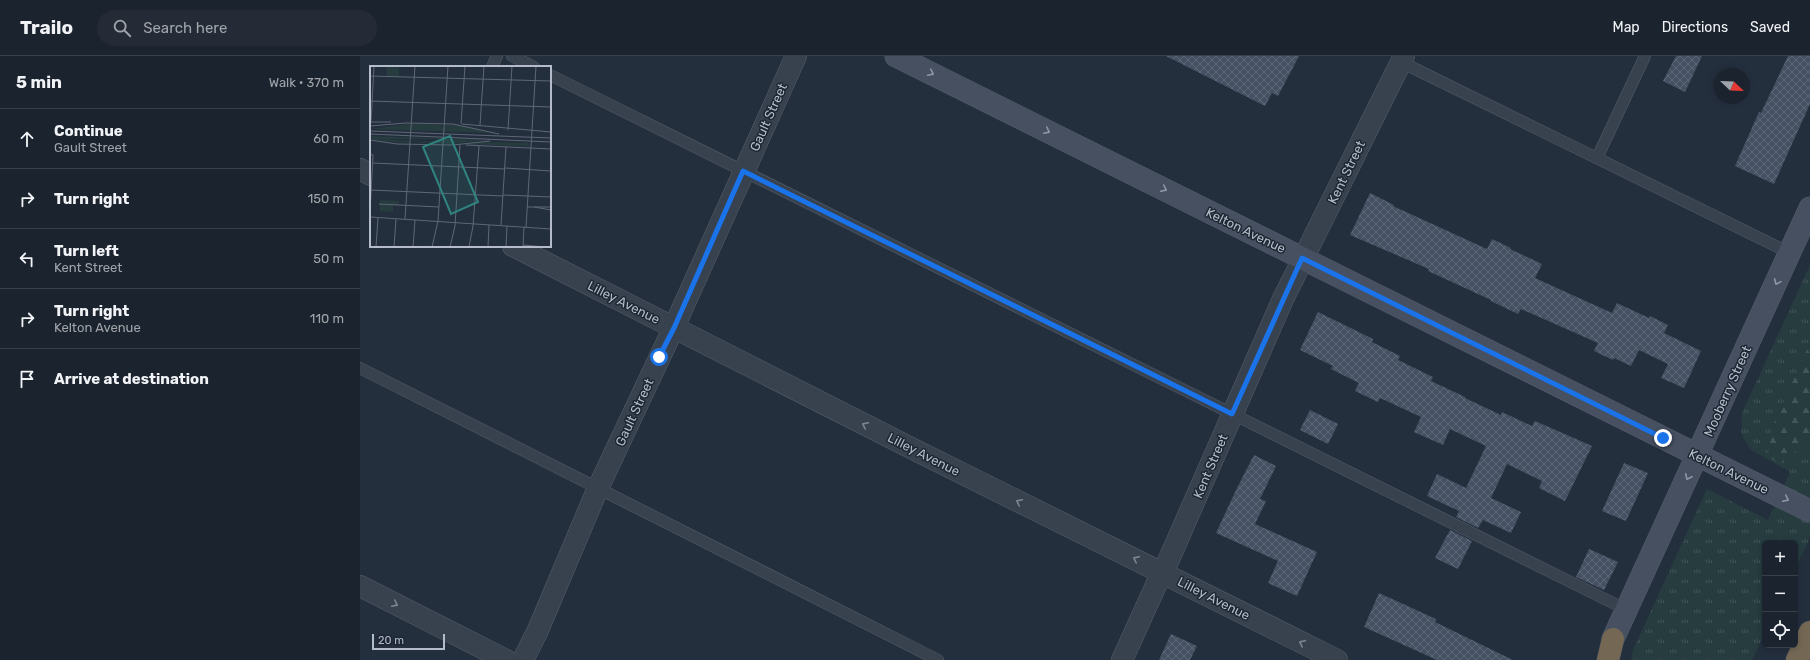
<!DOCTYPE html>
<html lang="en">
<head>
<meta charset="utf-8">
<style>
  :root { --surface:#1b232e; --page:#242b36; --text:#f1f3f6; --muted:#a0a4aa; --line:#39404a }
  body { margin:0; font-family:Rubik,sans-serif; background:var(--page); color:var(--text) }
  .controls { position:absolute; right:12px; bottom:12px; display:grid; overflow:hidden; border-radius:6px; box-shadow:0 2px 6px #0003 }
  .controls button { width:36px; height:36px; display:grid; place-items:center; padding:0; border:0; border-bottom:1px solid var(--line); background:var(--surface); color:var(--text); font:20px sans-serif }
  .compass { position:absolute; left:1354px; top:12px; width:36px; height:36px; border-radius:50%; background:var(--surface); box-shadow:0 2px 6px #0003; rotate:113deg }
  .scale { position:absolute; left:12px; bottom:10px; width:73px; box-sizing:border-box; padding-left:4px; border:2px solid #b4bcc9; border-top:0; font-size:11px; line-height:14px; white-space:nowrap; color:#b4bcc9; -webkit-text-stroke:3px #1d2633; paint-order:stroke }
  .stop { position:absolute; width:12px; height:12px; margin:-9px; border:3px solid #1a73e8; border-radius:50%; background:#fff }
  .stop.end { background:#1a73e8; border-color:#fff; box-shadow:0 1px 4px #0008 }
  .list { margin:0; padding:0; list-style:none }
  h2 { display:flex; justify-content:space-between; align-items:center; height:52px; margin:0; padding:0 16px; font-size:17px }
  h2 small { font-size:13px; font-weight:400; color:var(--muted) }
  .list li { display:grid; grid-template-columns:26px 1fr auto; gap:12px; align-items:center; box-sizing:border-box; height:60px; padding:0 16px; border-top:1px solid var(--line) }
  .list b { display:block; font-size:15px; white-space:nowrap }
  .list p { margin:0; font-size:13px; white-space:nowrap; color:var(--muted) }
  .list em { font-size:13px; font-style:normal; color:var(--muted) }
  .icon { flex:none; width:22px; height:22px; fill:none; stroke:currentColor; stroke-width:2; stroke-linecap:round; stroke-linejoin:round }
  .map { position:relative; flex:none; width:1450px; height:604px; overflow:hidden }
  header { display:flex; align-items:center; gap:24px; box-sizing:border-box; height:56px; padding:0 20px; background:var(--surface); border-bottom:1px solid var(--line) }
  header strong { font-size:19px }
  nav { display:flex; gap:22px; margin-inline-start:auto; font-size:14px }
  .search { width:280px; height:36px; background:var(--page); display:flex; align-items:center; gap:10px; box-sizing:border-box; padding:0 14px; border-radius:22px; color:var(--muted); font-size:15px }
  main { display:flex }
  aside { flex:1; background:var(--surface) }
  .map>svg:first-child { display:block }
  .grass { fill:url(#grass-tufts) }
  .forest { fill:url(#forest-firs) }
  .building { fill:url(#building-cross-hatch) }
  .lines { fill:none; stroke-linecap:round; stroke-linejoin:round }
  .service-casing { stroke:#565f6c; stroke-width:12 }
  .minor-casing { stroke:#565f6c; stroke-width:22 }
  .secondary-casing { stroke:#565f6c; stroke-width:23 }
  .motorway-casing { stroke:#434c59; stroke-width:23 }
  .service { stroke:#38414e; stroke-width:11 }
  .minor { stroke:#38414e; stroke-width:21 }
  .secondary { stroke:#465061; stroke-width:22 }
  .motorway { stroke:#746855; stroke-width:22 }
  .oneway { stroke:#8e96a5 }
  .oneway2 { stroke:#7c8592 }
  .route { stroke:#1a73e8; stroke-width:5 }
  .labels { text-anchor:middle; stroke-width:3; stroke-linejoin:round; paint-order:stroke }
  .street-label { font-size:13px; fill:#b4bcc9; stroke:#1d2633 }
  .inset-road { fill:none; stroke:#5e6776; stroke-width:1 }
  .view { fill:#308480; fill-opacity:0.15; stroke:#308480; stroke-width:2 }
  .inset-edge { fill:none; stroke:#b4bcc9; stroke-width:2 }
</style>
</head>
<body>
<header>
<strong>Trailo</strong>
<div class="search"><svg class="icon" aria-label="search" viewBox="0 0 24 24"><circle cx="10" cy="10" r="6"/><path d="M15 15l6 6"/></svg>Search here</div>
<nav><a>Map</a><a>Directions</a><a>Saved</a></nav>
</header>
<main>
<aside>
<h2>5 min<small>Walk · 370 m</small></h2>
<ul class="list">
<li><svg class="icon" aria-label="ahead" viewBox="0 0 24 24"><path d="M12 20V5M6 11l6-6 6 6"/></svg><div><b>Continue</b><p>Gault Street</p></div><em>60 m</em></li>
<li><svg class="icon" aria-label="right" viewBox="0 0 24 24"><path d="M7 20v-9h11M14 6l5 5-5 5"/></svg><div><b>Turn right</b></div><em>150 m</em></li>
<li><svg class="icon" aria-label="left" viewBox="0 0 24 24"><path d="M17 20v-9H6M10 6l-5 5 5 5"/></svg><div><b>Turn left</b><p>Kent Street</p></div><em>50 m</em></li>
<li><svg class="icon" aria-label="right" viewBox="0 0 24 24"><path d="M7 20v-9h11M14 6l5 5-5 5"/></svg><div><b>Turn right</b><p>Kelton Avenue</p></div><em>110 m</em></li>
<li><svg class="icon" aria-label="arrive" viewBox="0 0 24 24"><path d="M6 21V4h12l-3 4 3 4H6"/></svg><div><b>Arrive at destination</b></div></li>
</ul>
</aside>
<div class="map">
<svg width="1450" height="604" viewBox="0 0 1450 604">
  <defs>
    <pattern id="grass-tufts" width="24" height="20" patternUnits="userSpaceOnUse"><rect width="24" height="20" fill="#263c3f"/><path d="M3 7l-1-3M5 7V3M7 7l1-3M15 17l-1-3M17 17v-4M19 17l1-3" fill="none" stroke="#435659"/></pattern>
    <pattern id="forest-firs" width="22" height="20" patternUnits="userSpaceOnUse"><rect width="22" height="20" fill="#263c3f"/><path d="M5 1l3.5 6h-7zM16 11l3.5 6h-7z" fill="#435659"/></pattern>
    <pattern id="building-cross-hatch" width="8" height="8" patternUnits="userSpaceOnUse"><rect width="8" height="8" fill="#455162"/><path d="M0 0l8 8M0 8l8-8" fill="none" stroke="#5d6877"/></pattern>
  </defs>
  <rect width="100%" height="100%" fill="#242f3e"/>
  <!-- grass -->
  <polygon class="grass" points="1450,209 1450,287 1412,372 1418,407 1450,385 1450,481 1435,514 1435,487 1405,487 1405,576 1392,604 1271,604 1273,594 1347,433 1408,464 1430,416 1391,394 1381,378 1382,357"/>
  <!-- forest -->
  <polygon class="forest" points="1450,287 1450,385 1418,408 1408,399 1412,372"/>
  <!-- building -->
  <g class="building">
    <polygon points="806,0 939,0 918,40 912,37 905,50"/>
    <polygon points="1316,0 1342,0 1325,36 1303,25"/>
    <polygon points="1428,0 1450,0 1450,48 1414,128 1375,110 1399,56 1401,57"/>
    <polygon points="1010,137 1034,149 1033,150 1127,193 1132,183 1151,192 1150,193 1182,208 1175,222 1252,257 1257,247 1289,262 1290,260 1308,269 1304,277 1341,295 1324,332 1301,322 1308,308 1279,294 1271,310 1254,302 1253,304 1234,295 1238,287 1161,253 1158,258 1131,245 1131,244 1068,215 1069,213 990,179"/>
    <polygon points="958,256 1013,283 1012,286 1040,300 1038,304 1073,321 1071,325 1105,341 1105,342 1141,359 1142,356 1172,370 1175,365 1232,390 1205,445 1179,432 1182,425 1147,408 1131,442 1161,456 1151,477 1123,464 1118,472 1096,461 1099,455 1067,440 1077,418 1106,432 1126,390 1090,373 1083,389 1054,376 1061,361 1020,342 1018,346 995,335 999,327 971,313 973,310 940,294"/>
    <polygon points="950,354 978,368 968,388 940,374"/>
    <polygon points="894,399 916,410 900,443 906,445 895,468 957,496 937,540 908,527 918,505 856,477 877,432"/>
    <polygon points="1264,407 1288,417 1266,465 1242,455"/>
    <polygon points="1090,474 1112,485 1098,513 1075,502"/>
    <polygon points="1229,493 1258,506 1244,534 1216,521"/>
    <polygon points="1019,537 1076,563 1075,566 1153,604 1077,604 1004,571"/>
    <polygon points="811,578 837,590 830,604 799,604"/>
  </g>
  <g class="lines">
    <!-- service casing -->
    <g class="service-casing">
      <g id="service">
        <polyline points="152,0 174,11"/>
        <polyline points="1041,6 1430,197"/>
        <polyline points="132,11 137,0"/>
        <polyline points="190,19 1267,554"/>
        <polyline points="1237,102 1285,0"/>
        <polyline points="0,312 578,604"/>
      </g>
    </g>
    <!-- minor casing -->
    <g class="minor-casing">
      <g id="minor">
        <polyline points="0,113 11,119"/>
        <polyline points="153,190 557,395 977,604"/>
        <polyline points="0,530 146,604"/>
        <polyline points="163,604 178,574 238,432 314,271 436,0"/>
        <polyline points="762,604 802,516 806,510 923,243 1044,0"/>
      </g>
    </g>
    <!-- secondary casing -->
    <g class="secondary-casing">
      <g id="secondary">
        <polyline points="536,0 1450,455"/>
        <polyline points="1253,583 1450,152"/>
      </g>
    </g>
    <!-- motorway casing -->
    <g class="motorway-casing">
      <g id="motorway">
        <polyline points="1248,604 1253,583"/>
        <polyline points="1437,604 1450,576"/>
      </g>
    </g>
    <!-- service -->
    <use href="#service" class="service"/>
    <!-- minor -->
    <use href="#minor" class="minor"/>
    <!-- secondary -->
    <use href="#secondary" class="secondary"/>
    <!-- motorway -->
    <use href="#motorway" class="motorway"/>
  </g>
  <!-- one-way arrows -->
  <defs><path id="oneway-chevron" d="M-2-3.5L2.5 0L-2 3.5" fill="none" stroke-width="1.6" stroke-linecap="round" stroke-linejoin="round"/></defs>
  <g class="oneway">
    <use href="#oneway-chevron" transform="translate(571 17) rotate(26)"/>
    <use href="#oneway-chevron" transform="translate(687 75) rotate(26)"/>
    <use href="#oneway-chevron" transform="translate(804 133) rotate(26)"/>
    <use href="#oneway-chevron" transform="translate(1417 226) rotate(114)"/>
    <use href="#oneway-chevron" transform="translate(1328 421) rotate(115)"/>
    <use href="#oneway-chevron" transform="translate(1426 443) rotate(26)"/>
  </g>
  <g class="oneway2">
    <use href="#oneway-chevron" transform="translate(505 369) rotate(-153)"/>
    <use href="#oneway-chevron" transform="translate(659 446) rotate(-154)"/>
    <use href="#oneway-chevron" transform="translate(776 503) rotate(-154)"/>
    <use href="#oneway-chevron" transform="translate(35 548) rotate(27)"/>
    <use href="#oneway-chevron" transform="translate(942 587) rotate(-153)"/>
  </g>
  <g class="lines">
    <!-- route -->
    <polyline class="route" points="299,301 314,272 383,115 872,358 942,202 1303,382"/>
  </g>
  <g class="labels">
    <!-- street labels -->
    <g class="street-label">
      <text transform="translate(408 61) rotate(-66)" y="5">Gault Street</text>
      <text transform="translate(986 116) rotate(-64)" y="5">Kent Street</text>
      <text transform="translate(886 174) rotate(26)" y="5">Kelton Avenue</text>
      <text transform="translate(264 246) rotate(27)" y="5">Lilley Avenue</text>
      <text transform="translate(1367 335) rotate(-66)" y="5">Mooberry Street</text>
      <text transform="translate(274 356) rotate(-65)" y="5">Gault Street</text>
      <text transform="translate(564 398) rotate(27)" y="5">Lilley Avenue</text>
      <text transform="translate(850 410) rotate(-67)" y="5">Kent Street</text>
      <text transform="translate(1369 415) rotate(26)" y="5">Kelton Avenue</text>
      <text transform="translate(854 542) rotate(27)" y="5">Lilley Avenue</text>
    </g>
  </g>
  <!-- overview -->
  <g transform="translate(10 10)">
    <rect width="181" height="181" fill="#242f3e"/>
    <path d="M17,0H29V10H16ZM39,58L71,59L73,62L76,59H89L123,67L0,63ZM0,70L113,74L83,78L42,76L72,75L66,73H11L39,75V77L23,76L0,73ZM121,76L159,77V80L93,78Z" fill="#263c3f"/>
    <path d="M10,134L29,135V138H23V146L10,145Z" fill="#263c3f"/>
    <path class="inset-road" d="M0,10L181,15M0,35L181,41M1,56L4,0M1,56H21M36,57L83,58M83,58L129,68M91,58L95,0M92,58L181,66M110,59L114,0M0,60L36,57M138,64L142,0M0,65L181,72M0,68L181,76M0,74L27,78M27,78L83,79M83,79L120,75M96,79L181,83M0,88L3,89L0,147M3,97L135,103M135,102L181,105M1,124L133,130M133,129L181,131M9,138L69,141M157,141H181M164,141L181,144M0,151L181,163M35,153L45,0M68,155L78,0M131,159L136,81M156,161L166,0M153,179L175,181M6,181L8,152M24,181L26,153M43,181L45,154M62,181L68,155M80,181L85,160L90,79M99,181L103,160L109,80M118,181L119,159M136,181L137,160M153,181L154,161"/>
    <path class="view" d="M80,70L108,136L81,148L53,81Z"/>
    <rect width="181" height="181" class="inset-edge"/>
  </g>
</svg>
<div class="controls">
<button>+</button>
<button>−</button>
<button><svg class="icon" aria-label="locate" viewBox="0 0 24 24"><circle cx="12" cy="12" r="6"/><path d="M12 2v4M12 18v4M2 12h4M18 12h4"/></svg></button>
</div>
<svg class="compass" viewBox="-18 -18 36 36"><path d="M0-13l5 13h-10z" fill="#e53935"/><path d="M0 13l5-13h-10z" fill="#a0a4aa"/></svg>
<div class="scale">20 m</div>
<div class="stop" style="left:299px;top:301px"></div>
<div class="stop end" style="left:1303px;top:382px"></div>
</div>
</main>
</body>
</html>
